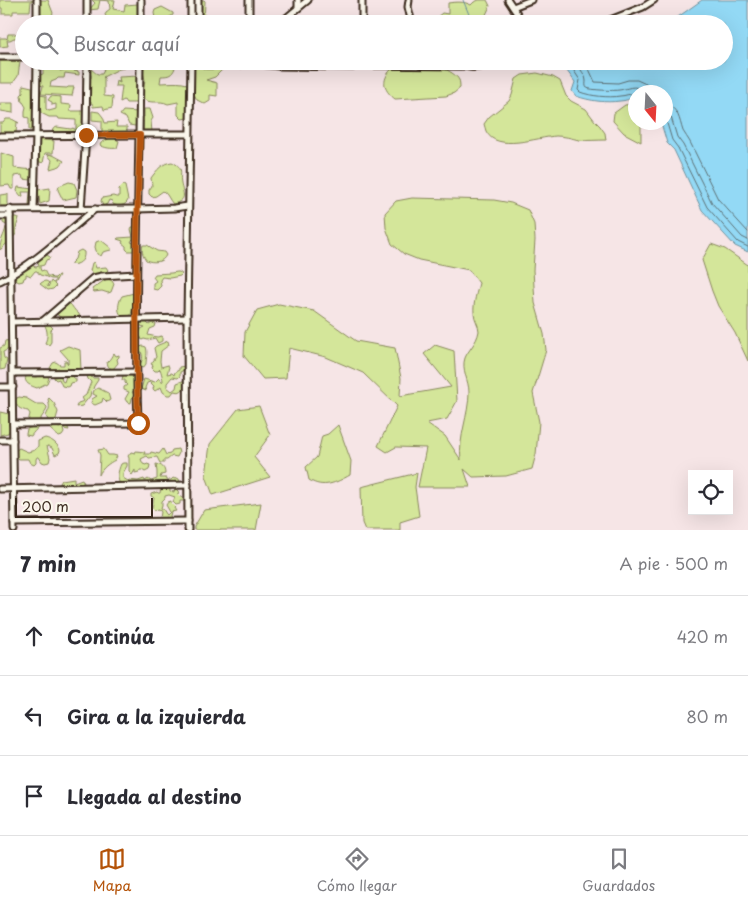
<!DOCTYPE html>
<html lang="es">
<head>
<meta charset="utf-8">
<style>
  :root { --surface:#fff; --page:#f2f2f3; --text:#2b2b33; --muted:#7c7c81; --line:#e1e1e2; --accent:#b45309 }
  body { margin:0; font-family:"Playpen Sans",sans-serif; background:var(--page); color:var(--text) }
  .controls { position:absolute; right:15px; bottom:15px; display:grid; overflow:hidden; border-radius:0px; box-shadow:0 5px 20px #0002 }
  .controls button { width:45px; height:45px; display:grid; place-items:center; padding:0; border:0; border-bottom:1px solid var(--line); background:var(--surface); color:var(--text); font:25px sans-serif }
  .compass { position:absolute; left:628px; top:85px; width:45px; height:45px; border-radius:50%; background:var(--surface); box-shadow:0 5px 20px #0002; rotate:162deg }
  .scale { position:absolute; left:15px; bottom:12px; width:138px; box-sizing:border-box; padding-left:5px; border:2px solid #3b2a1e; border-top:0; font-size:14px; line-height:18px; white-space:nowrap; color:#3b2a1e; -webkit-text-stroke:4px #fbf7ec; paint-order:stroke }
  .stop { position:absolute; width:15px; height:15px; margin:-11px; border:4px solid #b45309; border-radius:50%; background:#fff }
  .stop.end { background:#b45309; border-color:#fff; box-shadow:0 1px 5px #0008 }
  .list { margin:0; padding:0; list-style:none }
  h2 { display:flex; justify-content:space-between; align-items:center; height:65px; margin:0; padding:0 20px; font-size:21px }
  h2 small { font-size:16px; font-weight:400; color:var(--muted) }
  .list li { display:grid; grid-template-columns:32px 1fr auto; gap:15px; align-items:center; box-sizing:border-box; height:80px; padding:0 20px; border-top:1px solid var(--line) }
  .list b { display:block; font-size:19px; white-space:nowrap }
  .list em { font-size:16px; font-style:normal; color:var(--muted) }
  .icon { flex:none; width:28px; height:28px; fill:none; stroke:currentColor; stroke-width:2; stroke-linecap:round; stroke-linejoin:round }
  .map { position:relative; flex:none; width:748px; height:530px; overflow:hidden }
  .search { position:absolute; background:var(--surface); box-shadow:0 5px 20px #0002; left:15px; right:15px; top:15px; height:55px; display:flex; align-items:center; gap:12px; box-sizing:border-box; padding:0 18px; border-radius:28px; color:var(--muted); font-size:19px }
  .sheet { height:305px; background:var(--surface) }
  nav { display:flex; justify-content:space-around; align-items:center; box-sizing:border-box; height:70px; border-top:1px solid var(--line); background:var(--surface); font-size:14px; color:var(--muted) }
  nav a { display:grid; justify-items:center; gap:2px }
  nav .on { color:var(--accent) }
  .map>svg:first-child { display:block }
  .green { fill:#d4e69a; stroke:#88885c }
  .water { fill:#93d9f5; stroke:#70939f }
  .lines { fill:none; stroke-linecap:round; stroke-linejoin:round }
  .shore { stroke:#5e7074; stroke-width:1 }
  .stream { stroke:#70939f; stroke-width:1 }
  .minor-casing { stroke:#3b2a1e; stroke-width:9 }
  .minor { stroke:#fbf7ec; stroke-width:5 }
  .route { stroke:#b45309; stroke-width:6 }
</style>
</head>
<body>
<div class="map">
<svg width="748" height="530" viewBox="0 0 748 530">
  <rect width="100%" height="100%" fill="#f6e5e6"/>
  <filter id="ink" filterUnits="userSpaceOnUse"><feTurbulence type="fractalNoise" baseFrequency=".02" numOctaves="2"/><feDisplacementMap in="SourceGraphic" scale="10" xChannelSelector="R" yChannelSelector="G"/><feConvolveMatrix kernelMatrix="1 2 1 2 8 2 1 2 1" color-interpolation-filters="sRGB"/></filter>
  <g filter="url(#ink)">
    <!-- green -->
    <g class="green">
      <polygon points="0,0 33,0 31,1 30,11 13,11 13,14 2,14 2,8 0,8"/>
      <path d="M40,0H48L53,13L51,17L52,22L47,24H39C40,15 38,8 40,0Z"/>
      <polygon points="92,0 115,0 113,9 124,11 125,5 138,4 139,10 138,24 122,22 118,24 109,24 110,22 105,15 106,12 110,9 109,1 100,0 98,9 89,10 95,3"/>
      <polygon points="194,0 204,0 205,1 204,24 193,24"/>
      <path d="M479,0H487L490,6L484,19L478,24H439L437,17L442,13L448,14V3C456,2 464,1 471,5L474,2Z"/>
      <polygon points="162,7 173,13 173,15 161,22 155,18 154,13 155,10"/>
      <polygon points="24,24 24,38 14,38 10,40 7,40 8,46 0,47 0,38 6,38 7,39 8,34 22,34"/>
      <polygon points="0,61 20,61 18,76 13,83 0,83"/>
      <polygon points="39,61 57,61 56,64 60,64 60,71 64,70 63,62 70,61 67,64 70,64 72,61 78,61 77,69 74,71 79,72 79,75 65,73 64,78 58,78 56,80 51,82 50,87 67,88 68,87 74,87 72,96 41,94 43,86 40,85 39,75 43,74 43,67 38,65"/>
      <path d="M126,61L125,68L119,69L103,77L104,78V96L113,97L112,108L104,110L103,106L93,107L92,103H88L90,79L91,78V75L88,71L90,68C95,72 96,75 102,74C105,70 103,66 105,62Z"/>
      <path d="M160,61L167,63L175,68C172,75 169,76 161,76L160,83C170,83 186,80 193,88L194,82L193,61H201L225,67L215,77L206,80L217,83V96L210,95V101L205,104L197,100L193,92L187,118L182,119L178,115V102L168,104C159,99 149,106 142,97L145,80L143,72L144,65L151,62Z"/>
      <path d="M419,61C430,63 454,70 459,80C460,82 460,86 460,88L454,93L446,96L395,99C385,91 381,83 389,72C391,70 393,67 395,66C402,63 411,61 419,61Z"/>
      <path d="M537,73L553,77L560,81L566,96L571,101L586,109L595,121L600,126L605,133L606,140C597,140 587,141 579,140C571,138 564,136 556,136C538,137 496,153 486,131C485,129 485,126 484,124L489,117L509,101L512,95L516,79L522,75Z"/>
      <polygon points="138,76 139,103 126,103 124,100 120,102 122,86 115,86 116,81 120,83 119,77"/>
      <polygon points="23,85 32,87 33,130 29,130 29,118 25,117 25,111 26,107 23,102 22,102 21,95 23,93"/>
      <polygon points="39,95 46,96 46,109 49,111 56,109 56,104 52,105 52,102 48,100 51,96 61,97 61,104 71,105 70,111 84,111 83,130 77,130 74,133 56,134 52,132 53,129 57,127 71,129 73,128 76,130 76,120 59,119 58,117 49,117 41,113"/>
      <polygon points="0,103 13,103 13,113 1,111"/>
      <polygon points="633,104 635,106 636,122 641,123 641,142 624,133 613,121 614,113 625,105"/>
      <polygon points="144,109 150,109 153,118 151,121 152,132 143,131 143,121 141,127 129,125 126,118 120,115 123,111 138,112 144,117"/>
      <path d="M92,111L99,112L103,117L105,123L117,122L116,127H127V132L120,137L113,138L119,141L117,148C112,149 104,148 100,145L101,143L110,138H103L102,132V121L92,120Z"/>
      <polygon points="6,119 12,119 19,123 17,122 16,133 0,133 0,123 3,123"/>
      <polygon points="39,139 54,141 53,153 45,153 43,163 37,161"/>
      <polygon points="1,153 14,157 14,168 34,170 31,180 23,179 22,175 14,176 14,189 11,189 9,185 1,186"/>
      <polygon points="47,154 53,155 64,161 60,166 50,169 52,160"/>
      <path d="M172,162C185,168 179,173 181,184C183,194 188,200 173,204C169,200 168,194 163,191L156,196L152,197L149,194V190L152,186L151,178C157,170 162,163 172,162Z"/>
      <polygon points="69,182 74,183 77,190 76,197 63,200 58,190 59,186"/>
      <path d="M123,185L125,186L128,200C126,206 118,207 113,204L112,201L109,200L107,204L103,206L101,201L102,198L113,196L116,197H119V189Z"/>
      <polygon points="18,187 32,189 31,206 29,205 30,192 22,192 23,196 21,196 17,191"/>
      <polygon points="50,188 49,201 40,204 38,190"/>
      <polygon points="8,194 8,207 0,207 0,195"/>
      <path d="M412,198L494,200L511,203L528,210L534,224L535,240L533,270L535,303L544,334L546,350L533,393L539,422L536,454L532,469L506,476L473,477L464,469L470,487H418L426,448L396,447L387,452L378,446L397,406L363,373L326,357L289,348L286,378L263,379L244,356L245,332L257,310L279,304L314,311L356,341L395,348L401,378L400,396L451,387L424,354L435,345L454,351L457,401L447,419L427,423L445,436L461,460C458,437 469,415 469,392C469,381 461,369 465,358C468,350 477,343 479,331C479,325 474,319 474,313C473,303 477,292 479,283L469,270L419,260L404,254L392,244L386,228L385,213L396,201Z"/>
      <polygon points="6,217 17,217 19,218 16,228 16,234 14,237 12,224 6,225 3,223 3,220"/>
      <path d="M6,227H7C11,239 9,242 0,250C0,239 4,237 6,227Z"/>
      <polygon points="132,227 135,227 135,238 134,237 131,242 138,245 135,251 128,251 126,249 126,246 122,243 123,241 117,239 118,238 133,237 131,229"/>
      <polygon points="101,240 111,248 111,250 103,252 101,256 97,254 95,247 96,242"/>
      <polygon points="711,244 725,249 748,265 748,361 735,333 718,306 712,291 702,260"/>
      <path d="M143,245H147L157,251L164,252L166,255C163,263 152,263 146,260C143,255 141,251 143,245Z"/>
      <path d="M81,250L84,252C85,261 78,266 70,264L75,259L77,252Z"/>
      <path d="M47,255L50,257L49,259L46,260L44,265L40,266V268L41,271L44,270L47,276H50L52,278H55L58,275H59L54,284L56,286L53,289L48,290L40,284L41,283C44,281 46,280 49,283L47,285L48,287L51,281L53,283L55,282V279H51L44,276L40,275L37,271H35L31,276L26,274V277L24,278L23,281L19,282L15,280C16,271 26,271 31,265L36,267L39,266L37,260L40,258L44,257Z"/>
      <polygon points="94,262 96,268 106,267 108,270 105,273 95,275 90,271 92,263"/>
      <polygon points="177,272 179,272 182,274 180,276 170,278 162,277 160,280 161,286 157,290 153,289 153,283 156,281 153,277 155,274 171,273"/>
      <polygon points="108,279 112,281 114,284 111,292 108,293 102,291 94,292 92,289 105,280"/>
      <path d="M134,293L132,310L131,315L129,318C116,318 117,304 122,296Z"/>
      <path d="M69,303C73,306 74,311 79,314L80,318L77,320L62,318L56,314L58,313L60,307Z"/>
      <polygon points="146,322 149,325 152,323 156,324 155,327 150,329 148,335 157,337 162,336 162,341 158,343 155,338 148,340 144,339 142,340 140,335 141,329 145,327 141,326 140,324 141,323"/>
      <path d="M44,324H49L53,328L51,330V342L49,345L45,343C48,337 48,330 44,324Z"/>
      <polygon points="10,340 12,346 7,350 3,352 4,358 7,360 5,369 0,370 0,348 4,346 5,341"/>
      <path d="M168,341L169,345L161,351L160,361L161,367L168,365L169,367L167,374L172,373L174,375L175,372L179,370V367L185,366L184,370L180,372V376L178,378L172,377L167,383V387L172,391L176,388L177,383L185,380C185,387 183,394 174,391L171,395H167L163,392L161,387L155,391L153,389L154,386L150,382L147,383L145,388L146,391L141,389L144,379L155,382L159,378L161,382L163,381C163,379 161,371 160,369L158,371H155L152,368L153,365L151,364L156,357L154,348L156,346Z"/>
      <polygon points="68,346 80,350 81,370 67,369 67,367 64,370 58,368 53,371 50,368 53,363 56,362 60,365 64,365 64,361 66,361 68,364 68,359 60,350"/>
      <path d="M143,346L146,347C148,352 146,359 146,364L143,368L141,367L140,364C144,359 143,354 139,348L140,347Z"/>
      <path d="M114,353L116,356L119,355V357L117,359L118,363L113,369C109,368 108,367 107,362C111,359 111,356 114,353Z"/>
      <path d="M30,375L35,377L46,375L49,378L47,383L37,388C31,386 23,383 26,376Z"/>
      <polygon points="72,375 72,377 76,379 76,382 70,383 69,386 67,387 62,386 59,379 56,380 54,378 54,377 61,376 62,381 64,382 66,376"/>
      <polygon points="90,375 92,378 98,378 98,380 94,386 93,389 91,391 90,396 82,406 76,407 78,403 84,401 82,398 86,395 91,382 88,379 87,376"/>
      <polygon points="123,375 133,376 136,380 137,388 132,392 134,395 132,398 131,403 127,402 125,399 129,392 124,390 124,387 127,385 125,383 125,380 122,380"/>
      <polygon points="98,388 108,393 110,400 107,402 103,398 102,402 95,405 91,403 92,399 97,396 93,394 94,390"/>
      <path d="M19,397L26,398L36,404H44L47,407L46,411L41,418C43,426 35,429 31,436L26,435V434L27,429L33,427L28,422L30,414L28,411C21,410 15,407 15,399Z"/>
      <path d="M49,398L54,403L58,412L56,419L52,422L48,420L46,416C50,407 50,409 48,399Z"/>
      <polygon points="259,406 270,435 254,457 270,477 213,495 206,476 210,444 238,409"/>
      <polygon points="0,412 9,414 10,429 8,433 0,435"/>
      <polygon points="63,425 67,426 69,430 63,429 64,433 62,436 59,437 50,429 55,427 60,428"/>
      <path d="M338,425L351,461L350,475C336,483 323,489 309,480L306,467L317,457L322,436L328,434Z"/>
      <path d="M45,438C51,439 58,444 60,450L59,453L55,455L52,448L48,446H47L50,458L49,462L45,463L42,462L39,457H37L36,459V463L34,465L30,463L28,459H19L16,456C15,452 16,450 19,448L28,452L35,450L38,446V441Z"/>
      <path d="M104,449L108,455H113L117,456L115,460C109,463 102,468 99,475L100,455L98,450Z"/>
      <polygon points="163,449 166,455 170,454 172,450 178,449 179,453 177,457 172,456 167,460 164,460 164,463 160,463 157,457 149,458 147,456 141,459 143,464 146,465 147,464 150,465 149,470 145,472 142,470 140,470 139,472 135,473 135,470 132,475 129,472 129,458 128,456 131,452 135,453 136,451 145,452 144,454 150,454 151,452 159,454"/>
      <path d="M123,463H127V466L123,473V478L128,481L129,480L138,481L144,479L145,481L148,479L151,481L157,479V472L156,464C162,465 165,468 165,474L161,475L160,478H166L167,480H171L173,478L175,479L177,478L179,479L180,483L121,485C116,479 118,471 121,464Z"/>
      <polygon points="417,473 415,487 419,516 400,522 400,530 365,530 362,523 361,487"/>
      <polygon points="74,478 74,482 82,479 84,483 78,485 61,485 60,483 62,480"/>
      <polygon points="161,487 169,487 170,491 174,492 174,491 176,489 178,491 179,493 177,494 180,497 182,497 184,501 180,501 180,504 176,505 173,502 175,497 169,495 165,496 165,498 162,501 162,505 161,508 163,509 166,514 167,515 170,512 166,505 168,502 171,501 171,503 175,507 174,508 176,511 171,512 170,516 171,518 168,518 166,517 167,519 158,521 158,519 160,518 161,512 159,509 154,510 152,508 154,498 151,496 151,494 157,492 158,493 160,493"/>
      <polygon points="261,503 256,530 194,530 194,527 204,510"/>
    </g>
    <!-- water -->
    <path class="water" d="M702,0H748V252L735,246L702,210L674,150L667,143L661,123L666,122V92H636L635,99C629,98 626,101 620,101C606,103 590,101 576,96L572,91L575,82L567,71L572,61H724V24H668Z"/>
    <g class="lines">
      <!-- shore -->
      <g class="shore">
        <path d="M576,61L574,71L580,80L578,90L580,92C590,96 609,98 620,96C626,96 629,93 636,94"/>
        <path d="M583,61L581,70C583,73 586,77 586,81C586,83 585,86 587,88C590,90 614,91 619,90C629,89 635,83 644,92"/>
        <polyline points="590,61 589,69 595,82 618,83 628,80 637,80 646,84 653,92"/>
        <path d="M666,104C679,109 679,119 683,131C685,135 688,138 690,142L718,199L748,232"/>
        <polyline points="666,112 671,117 677,137 683,145 712,203 742,237 748,240"/>
        <polyline points="666,120 672,140 678,148 707,207 738,242 748,247"/>
      </g>
      <!-- stream -->
      <polyline class="stream" points="463,0 473,24"/>
      <!-- minor casing -->
      <g class="minor-casing">
        <g id="minor">
          <polyline points="198,0 198,24"/>
          <polyline points="249,0 249,24"/>
          <polyline points="362,0 362,24"/>
          <polyline points="409,0 408,7 412,24"/>
          <polyline points="508,0 524,24"/>
          <polyline points="513,7 531,0"/>
          <polyline points="298,8 298,0"/>
          <polyline points="37,24 37,0"/>
          <polyline points="87,24 87,0"/>
          <polyline points="141,24 141,0"/>
          <polyline points="191,24 191,0"/>
          <polyline points="279,24 308,0"/>
          <polyline points="600,24 643,7 654,0"/>
          <polyline points="0,57 24,57"/>
          <polyline points="201,61 206,65 239,65 249,63 279,66 353,67 360,65 461,66"/>
          <path d="M448,61C461,66 480,72 491,61"/>
          <polyline points="140,134 189,134"/>
          <polyline points="0,136 139,135"/>
          <polyline points="10,209 14,530"/>
          <polyline points="34,209 36,135 37,61"/>
          <polyline points="81,209 86,135 87,61"/>
          <polyline points="0,210 137,209 174,208 188,206"/>
          <polyline points="0,216 10,216"/>
          <path d="M0,281C33,265 66,233 95,209"/>
          <polyline points="43,321 93,278 102,276 136,274"/>
          <polyline points="12,322 187,318"/>
          <polyline points="13,373 136,372"/>
          <polyline points="0,387 13,387"/>
          <path d="M13,424L138,423C134,302 139,182 140,61"/>
          <polyline points="0,440 13,440"/>
          <polyline points="0,489 188,485"/>
          <polyline points="14,523 188,521"/>
          <polyline points="188,530 187,318 191,61"/>
        </g>
      </g>
      <!-- minor -->
      <use href="#minor" class="minor"/>
    </g>
  </g>
  <g class="lines" filter="url(#ink)">
    <!-- route -->
    <path class="route" d="M86,135H140C136,231 135,327 138,423"/>
  </g>
</svg>
<div class="controls">
<button><svg class="icon" aria-label="locate" viewBox="0 0 24 24"><circle cx="12" cy="12" r="6"/><path d="M12 2v4M12 18v4M2 12h4M18 12h4"/></svg></button>
</div>
<svg class="compass" viewBox="-18 -18 36 36"><path d="M0-13l5 13h-10z" fill="#e53935"/><path d="M0 13l5-13h-10z" fill="#7c7c81"/></svg>
<div class="scale">200 m</div>
<div class="stop" style="left:138px;top:423px"></div>
<div class="stop end" style="left:86px;top:135px"></div>
<div class="search"><svg class="icon" aria-label="search" viewBox="0 0 24 24"><circle cx="10" cy="10" r="6"/><path d="M15 15l6 6"/></svg>Buscar aquí</div>
</div>
<section class="sheet">
<h2>7 min<small>A pie · 500 m</small></h2>
<ul class="list">
<li><svg class="icon" aria-label="ahead" viewBox="0 0 24 24"><path d="M12 20V5M6 11l6-6 6 6"/></svg><div><b>Continúa</b></div><em>420 m</em></li>
<li><svg class="icon" aria-label="left" viewBox="0 0 24 24"><path d="M17 20v-9H6M10 6l-5 5 5 5"/></svg><div><b>Gira a la izquierda</b></div><em>80 m</em></li>
<li><svg class="icon" aria-label="arrive" viewBox="0 0 24 24"><path d="M6 21V4h12l-3 4 3 4H6"/></svg><div><b>Llegada al destino</b></div></li>
</ul>
</section>
<nav>
<a class="on"><svg class="icon" aria-label="map" viewBox="0 0 24 24"><path d="M3 6l6-2 6 2 6-2v14l-6 2-6-2-6 2zM9 4v14M15 6v14"/></svg>Mapa</a>
<a><svg class="icon" aria-label="directions" viewBox="0 0 24 24"><path d="M12 3l9 9-9 9-9-9zM9 14v-3h6M13 9l2 2-2 2"/></svg>Cómo llegar</a>
<a><svg class="icon" aria-label="saved" viewBox="0 0 24 24"><path d="M7 4h10v16l-5-4-5 4z"/></svg>Guardados</a>
</nav>
</body>
</html>
